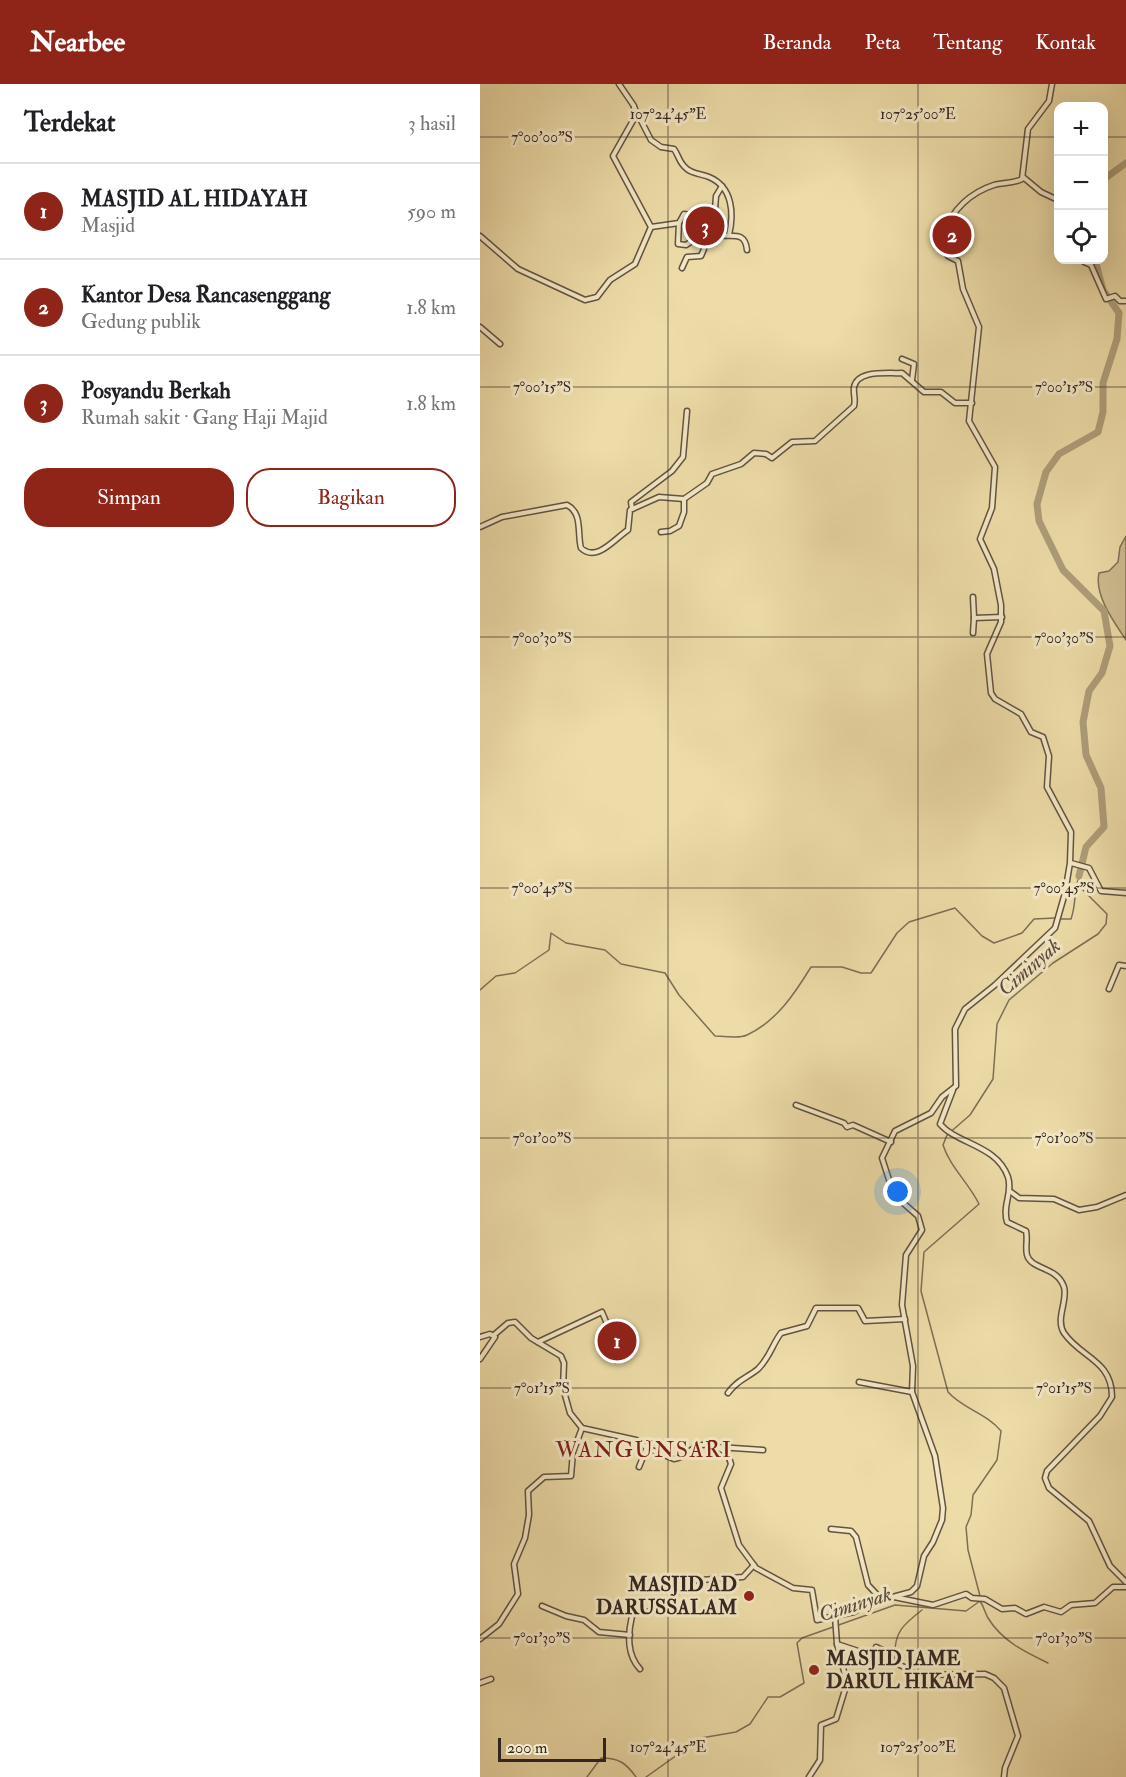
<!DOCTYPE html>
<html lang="id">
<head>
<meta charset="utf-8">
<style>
  :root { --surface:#fff; --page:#f6f6f6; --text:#202124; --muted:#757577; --line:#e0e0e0; --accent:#8f2418 }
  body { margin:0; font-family:"IM FELL Double Pica",serif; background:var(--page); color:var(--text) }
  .controls { position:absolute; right:18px; top:18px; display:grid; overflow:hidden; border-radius:12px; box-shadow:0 6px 24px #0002 }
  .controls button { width:54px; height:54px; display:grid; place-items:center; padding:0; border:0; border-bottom:2px solid var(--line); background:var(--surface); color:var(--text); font:30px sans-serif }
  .scale { position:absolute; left:18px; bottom:15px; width:108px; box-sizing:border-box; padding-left:6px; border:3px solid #342520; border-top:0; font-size:16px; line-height:21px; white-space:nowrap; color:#342520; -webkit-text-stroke:4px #f3e8c6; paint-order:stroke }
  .you { position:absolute; left:418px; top:1108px; width:21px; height:21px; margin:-15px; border:4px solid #fff; border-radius:50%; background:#1a73e8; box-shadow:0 0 0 9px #1a73e833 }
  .badge { display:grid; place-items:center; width:39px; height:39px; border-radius:50%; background:var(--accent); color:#fff; font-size:20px; font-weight:700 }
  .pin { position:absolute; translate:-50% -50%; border:3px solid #fff; box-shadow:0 2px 6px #0006 }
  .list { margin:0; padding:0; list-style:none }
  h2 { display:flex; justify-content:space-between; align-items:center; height:78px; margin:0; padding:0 24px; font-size:26px }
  h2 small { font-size:20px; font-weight:400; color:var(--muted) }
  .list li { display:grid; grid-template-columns:39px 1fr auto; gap:18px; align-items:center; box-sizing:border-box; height:96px; padding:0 24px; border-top:2px solid var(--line) }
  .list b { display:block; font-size:22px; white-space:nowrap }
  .list p { margin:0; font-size:20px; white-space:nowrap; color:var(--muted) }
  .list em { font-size:20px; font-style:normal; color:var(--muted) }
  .actions { display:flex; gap:12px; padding:18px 24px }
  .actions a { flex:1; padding:14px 0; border:2px solid var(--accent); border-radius:24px; text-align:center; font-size:21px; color:var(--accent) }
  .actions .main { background:var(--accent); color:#fff }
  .icon { flex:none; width:33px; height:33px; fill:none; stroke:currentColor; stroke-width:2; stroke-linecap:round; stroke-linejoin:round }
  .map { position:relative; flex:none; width:646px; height:1693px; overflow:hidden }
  header { display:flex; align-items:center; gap:36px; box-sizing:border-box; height:84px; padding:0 30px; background:var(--accent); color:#fff }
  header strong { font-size:28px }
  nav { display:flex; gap:33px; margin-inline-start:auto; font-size:21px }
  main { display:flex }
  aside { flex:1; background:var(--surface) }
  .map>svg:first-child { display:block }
  .green { fill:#cebd91; stroke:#817158; stroke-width:1.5 }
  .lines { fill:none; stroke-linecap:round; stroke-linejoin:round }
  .stream { stroke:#7d6e56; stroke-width:1.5 }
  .river { stroke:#ae9e7a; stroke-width:7 }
  .minor-casing { stroke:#625342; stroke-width:7 }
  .minor { stroke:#f3e8c6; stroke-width:4 }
  .ticks { fill:none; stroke:#342520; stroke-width:1.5; stroke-opacity:0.45 }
  .poi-dot { fill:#8f2418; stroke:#f3e8c6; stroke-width:2 }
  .labels { text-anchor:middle; stroke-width:6; stroke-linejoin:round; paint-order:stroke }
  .poi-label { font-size:20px; font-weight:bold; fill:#342520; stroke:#f3e8c6; text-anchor:end }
  .water-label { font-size:21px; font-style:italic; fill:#59493b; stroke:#f3e8c6 }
  .quarter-label { font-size:22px; letter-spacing:1.5px; fill:#7a1f14; stroke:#f3e8c6 }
  .ticks-label { font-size:15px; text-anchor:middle; fill:#342520; stroke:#f3e8c6; stroke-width:6; stroke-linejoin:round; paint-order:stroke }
</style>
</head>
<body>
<header>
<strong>Nearbee</strong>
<nav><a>Beranda</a><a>Peta</a><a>Tentang</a><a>Kontak</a></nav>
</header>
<main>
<aside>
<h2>Terdekat<small>3 hasil</small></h2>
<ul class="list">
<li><span class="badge">1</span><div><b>MASJID AL HIDAYAH</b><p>Masjid</p></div><em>590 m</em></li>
<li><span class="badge">2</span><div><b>Kantor Desa Rancasenggang</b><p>Gedung publik</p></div><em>1.8 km</em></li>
<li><span class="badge">3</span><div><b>Posyandu Berkah</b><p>Rumah sakit · Gang Haji Majid</p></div><em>1.8 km</em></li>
</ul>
<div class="actions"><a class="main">Simpan</a><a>Bagikan</a></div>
</aside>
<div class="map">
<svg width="646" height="1693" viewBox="0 0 646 1693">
  <rect width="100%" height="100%" fill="#eddca8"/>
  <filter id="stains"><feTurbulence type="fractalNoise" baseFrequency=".00333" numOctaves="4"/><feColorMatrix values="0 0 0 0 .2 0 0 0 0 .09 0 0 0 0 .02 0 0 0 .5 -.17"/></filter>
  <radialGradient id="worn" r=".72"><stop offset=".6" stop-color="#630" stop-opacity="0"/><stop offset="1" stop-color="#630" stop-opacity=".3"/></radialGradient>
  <!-- green -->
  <path class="green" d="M646,452V556C634,538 614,511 619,489L629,487L638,478L640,463Z"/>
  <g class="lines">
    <!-- stream -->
    <g class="stream">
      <path d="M580,835H591C596,821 594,809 598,796"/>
      <path d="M0,906L16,892L35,889L69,866L71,849L86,859L125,866L141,880L185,889L199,911L235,952C244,952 259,955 267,951C297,937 315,909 331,883H362L381,889H391L417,849L429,838L475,824L502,852L514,859L542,849L554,835L575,834"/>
      <path d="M500,1512L488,1466L486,1443L491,1431L493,1411L517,1376L521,1347C506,1329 483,1325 468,1308L441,1207L444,1168L499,1120C488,1098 470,1083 463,1061L467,1051L490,1031L513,995L517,940L529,916L573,879L618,850L626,840L627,830L599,802V792"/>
      <path d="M500,1517C504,1523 505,1529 508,1534C522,1557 545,1568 568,1579"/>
      <path d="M415,1571C414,1548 424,1540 442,1526"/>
      <path d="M107,1693L121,1674C139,1674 146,1679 156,1693"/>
      <polyline points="166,1693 221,1654 256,1648 270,1640 288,1613 300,1613 324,1599 317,1559 322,1554 415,1521 486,1527 500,1517"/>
    </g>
    <!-- river -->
    <g class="river">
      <polyline points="624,95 646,79"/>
      <polyline points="599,792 606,763 624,743 621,704 606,671 603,638 609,607 622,589 630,562 624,527 583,486 559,437 557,420 566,388 579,370 618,348 623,328 623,299 637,255 639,229 623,206 615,176"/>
    </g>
    <!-- minor casing -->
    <g class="minor-casing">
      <g id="minor">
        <path d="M154,23L171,56L181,63L194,65C199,72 199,79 207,85C213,90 222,90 229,93C253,103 254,130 249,151"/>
        <polyline points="543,93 561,108 578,116"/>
        <polyline points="199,139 198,160 206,161 224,149 224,165 221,172 207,173 202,184"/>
        <polyline points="234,139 236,112 242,102"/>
        <polyline points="171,143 199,139 204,130 219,133"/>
        <path d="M224,149L228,147L229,139H234L237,151C252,154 265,146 267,166"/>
        <polyline points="0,152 38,185 105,216 117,213 130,196 155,180 171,143 133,72 155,33 154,22 139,0"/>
        <polyline points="604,176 604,178 611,181 626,215 635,212 640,217 646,217"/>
        <polyline points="0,243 20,260"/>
        <polyline points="422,275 434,280 432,296"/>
        <polyline points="152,425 151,418 192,387 203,373 207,327"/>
        <path d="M0,443L22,433L87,421C103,429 97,450 101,464C117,479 135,454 148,446L150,426L179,413L204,415L227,399L232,390L261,380L274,369L286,370L292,374L312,358L335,357L374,322C376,315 373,310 374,303C378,285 408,290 422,289L444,308H461L475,319H492"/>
        <polyline points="181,448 190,447 199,442 204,428 204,415"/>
        <polyline points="493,513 494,534 522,533"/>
        <polyline points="493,549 494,534"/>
        <polyline points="591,779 609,784 621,807 646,809"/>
        <polyline points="629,905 639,881 646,882"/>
        <path d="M473,1006L460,1040C477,1060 517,1061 528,1093C533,1109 522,1121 527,1138L546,1147C548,1155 545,1163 547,1171C551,1186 577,1182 584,1203C588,1217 575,1235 584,1249C601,1274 632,1276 632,1313L620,1332L567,1387L565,1394L569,1404L609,1437L630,1482L646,1498"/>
        <polyline points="316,1021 364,1039 367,1043 373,1041 411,1058"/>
        <polyline points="531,1108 539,1114 574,1115 599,1126 617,1123 646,1111"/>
        <path d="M14,1251L28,1239L35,1238L51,1254L81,1272L84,1279L83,1304L90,1329L102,1344L156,1356L169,1365L194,1375C204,1374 208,1367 216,1363C230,1356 248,1365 251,1380L241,1404L259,1461L276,1484L313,1504L332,1506L337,1536L374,1528L387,1520L431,1508L437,1502L444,1472L453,1458L462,1436L463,1424L455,1372L432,1308L433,1282L422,1221L426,1171L442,1146L438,1132L414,1111L402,1074L415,1047L451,1029L462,1013L476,1002L475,945L485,925L515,901L575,844L585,809L590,779L591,748L567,703L569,672L563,653L551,648L541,630L515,615L511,609L507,570L521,538V521L514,485L500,455L512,424L515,383L489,337L499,243L483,205L478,177L468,172C463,165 465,157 466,149C470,126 492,108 514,101C524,98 533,100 542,95L548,45L569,17L572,0"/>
        <polyline points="0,1253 10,1250 15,1253 0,1275"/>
        <polyline points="58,1258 122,1228 130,1247 135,1276"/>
        <polyline points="379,1298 432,1308"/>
        <path d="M248,1309C257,1296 267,1294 278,1285C290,1273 292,1261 301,1249L327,1242L336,1224H378L385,1237L425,1235"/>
        <polyline points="238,1363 283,1366"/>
        <polyline points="159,1383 167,1363"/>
        <polyline points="351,1445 371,1447 376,1453 388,1501 402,1516"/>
        <polyline points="414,1513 453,1521 486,1510 492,1514 505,1515 522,1525 535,1524 546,1530 564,1523 581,1528 591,1521 615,1519 633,1503 646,1503"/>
        <polyline points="62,1522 86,1532 104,1536 119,1548 150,1551"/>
        <polyline points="0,1555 19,1540 38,1510 34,1480 45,1454 49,1431 48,1407 64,1393 91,1392 93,1368 102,1344"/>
        <polyline points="357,1560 393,1572 396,1563 411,1570 412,1578 427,1584 435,1591 505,1590 514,1594 524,1604 538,1652 525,1684 524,1693"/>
        <path d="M160,1585C145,1569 148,1545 154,1525L166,1528L180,1526L207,1497L263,1493L274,1481"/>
        <polyline points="0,1599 11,1595"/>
        <polyline points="329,1693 340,1676 341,1641 356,1635 367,1599 357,1560 355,1532"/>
      </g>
    </g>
    <!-- minor -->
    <use href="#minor" class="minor"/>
  </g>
  <!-- ticks -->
  <path class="ticks" d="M188,0V1693M438,0V1693M0,53H578M624,53H646M0,303H646M0,553H646M0,804H646M0,1054H646M0,1304H646M0,1554H646"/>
  <!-- markers -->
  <g class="poi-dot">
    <circle cx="269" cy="1512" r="6"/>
    <circle cx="334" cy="1586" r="6"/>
  </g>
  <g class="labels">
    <!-- poi labels -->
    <g class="poi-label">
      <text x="257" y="1507">MASJID AD<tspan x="257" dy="23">DARUSSALAM</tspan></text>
      <text x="346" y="1581" text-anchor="start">MASJID JAME<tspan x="346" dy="23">DARUL HIKAM</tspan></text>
    </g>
    <!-- water labels -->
    <g class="water-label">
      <text transform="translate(549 883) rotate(-41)" y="7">Ciminyak</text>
      <text transform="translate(375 1520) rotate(-17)" y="7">Ciminyak</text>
    </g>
    <!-- quarter labels -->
    <g class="quarter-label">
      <text x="164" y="1373">WANGUNSARI</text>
    </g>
  </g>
  <g class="ticks-label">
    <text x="188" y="35">107°24'45"E</text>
    <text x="438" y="35">107°25'00"E</text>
    <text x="62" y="58">7°00'00"S</text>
    <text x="62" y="308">7°00'15"S</text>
    <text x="584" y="308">7°00'15"S</text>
    <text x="62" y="559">7°00'30"S</text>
    <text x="584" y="559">7°00'30"S</text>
    <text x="62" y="809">7°00'45"S</text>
    <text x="584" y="809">7°00'45"S</text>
    <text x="62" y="1059">7°01'00"S</text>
    <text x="584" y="1059">7°01'00"S</text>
    <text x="62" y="1309">7°01'15"S</text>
    <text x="584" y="1309">7°01'15"S</text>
    <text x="62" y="1559">7°01'30"S</text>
    <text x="584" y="1559">7°01'30"S</text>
    <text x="188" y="1668">107°24'45"E</text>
    <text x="438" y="1668">107°25'00"E</text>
  </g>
  <rect width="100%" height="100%" filter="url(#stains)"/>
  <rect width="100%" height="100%" fill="url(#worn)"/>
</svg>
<div class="controls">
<button>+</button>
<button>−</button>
<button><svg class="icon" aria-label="locate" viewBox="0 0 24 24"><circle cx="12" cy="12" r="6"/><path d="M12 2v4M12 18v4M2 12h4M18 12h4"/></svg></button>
</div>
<div class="scale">200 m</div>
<div class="you"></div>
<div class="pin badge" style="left:137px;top:1257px">1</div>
<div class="pin badge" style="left:472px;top:151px">2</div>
<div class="pin badge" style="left:225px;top:142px">3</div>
</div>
</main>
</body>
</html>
